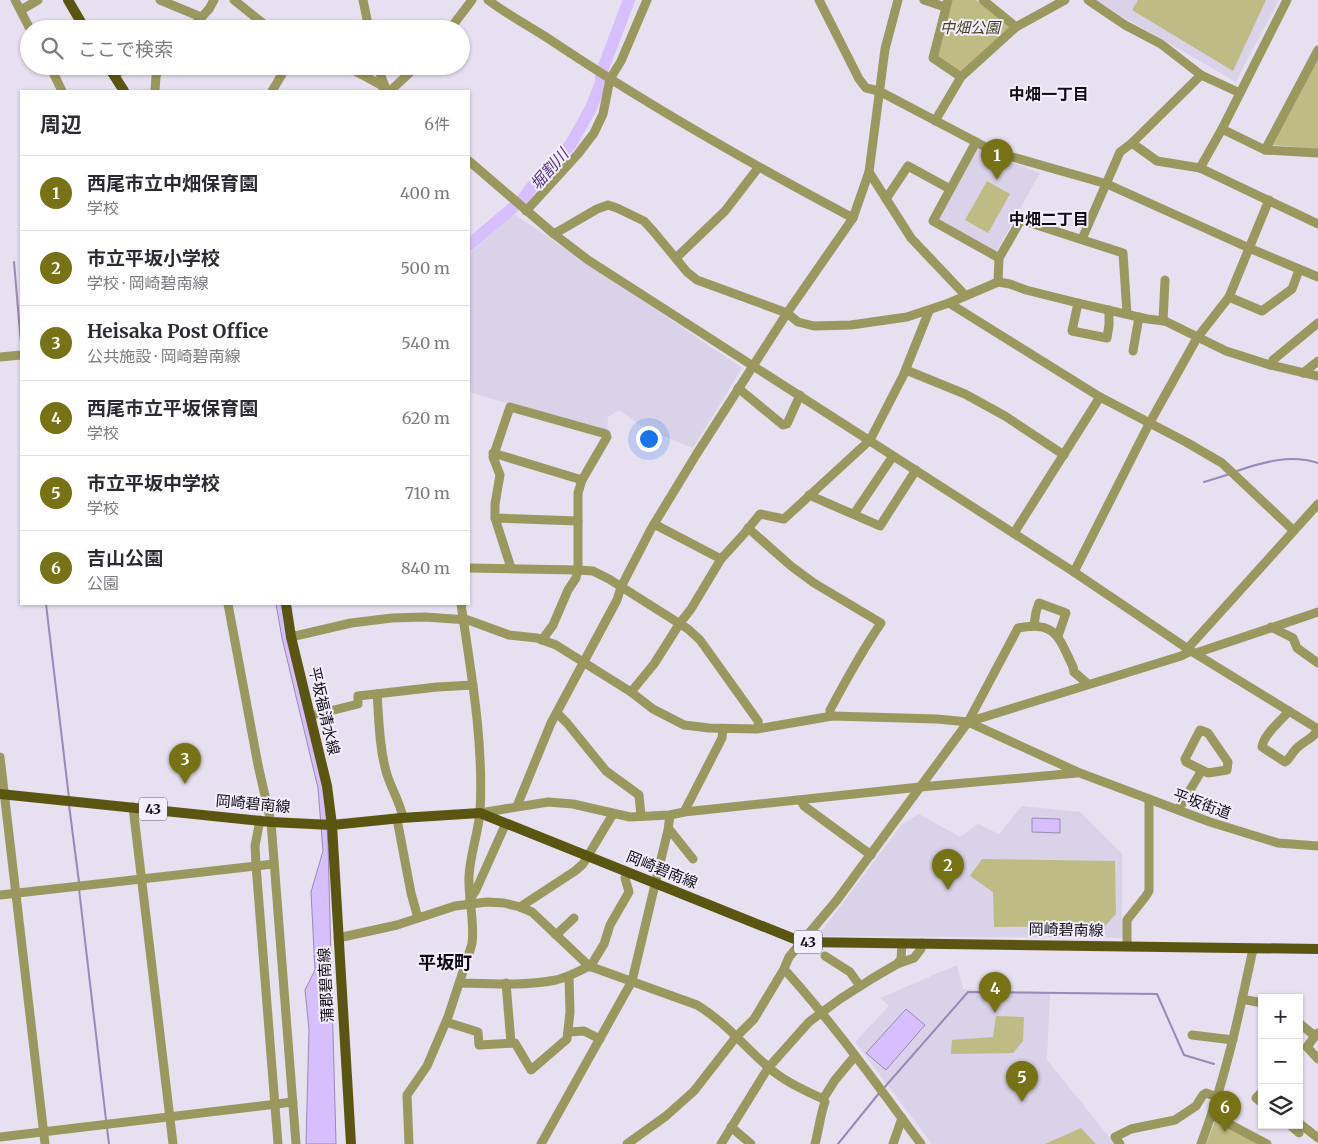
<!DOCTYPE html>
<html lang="ja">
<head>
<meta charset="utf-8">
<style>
  :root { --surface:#fff; --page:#f7f7f7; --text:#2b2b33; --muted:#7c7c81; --line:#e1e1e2; --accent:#777215 }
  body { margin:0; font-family:Merriweather,"Noto Sans JP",serif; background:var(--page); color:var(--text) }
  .controls { position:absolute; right:15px; bottom:15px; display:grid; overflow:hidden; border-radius:0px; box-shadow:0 1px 4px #0004 }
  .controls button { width:45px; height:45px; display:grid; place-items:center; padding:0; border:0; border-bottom:1px solid var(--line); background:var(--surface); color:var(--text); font:25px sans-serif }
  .you { position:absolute; left:648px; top:438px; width:18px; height:18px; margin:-12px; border:4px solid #fff; border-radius:50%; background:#1a73e8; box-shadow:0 0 0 8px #1a73e833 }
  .badge { display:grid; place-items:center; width:32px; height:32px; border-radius:50%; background:var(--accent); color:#fff; font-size:16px; font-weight:700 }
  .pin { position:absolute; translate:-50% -41px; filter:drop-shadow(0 1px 2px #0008) }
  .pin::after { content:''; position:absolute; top:26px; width:18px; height:15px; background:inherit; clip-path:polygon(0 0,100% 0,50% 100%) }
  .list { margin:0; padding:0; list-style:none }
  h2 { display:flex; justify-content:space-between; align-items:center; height:65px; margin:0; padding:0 20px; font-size:21px }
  h2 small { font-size:16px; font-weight:400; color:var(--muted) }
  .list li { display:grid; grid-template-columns:32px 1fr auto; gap:15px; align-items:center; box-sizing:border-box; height:75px; padding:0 20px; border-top:1px solid var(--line) }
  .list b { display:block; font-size:19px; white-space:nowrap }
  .list p { margin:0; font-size:16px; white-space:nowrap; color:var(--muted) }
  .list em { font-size:16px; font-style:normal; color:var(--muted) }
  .icon { flex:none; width:28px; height:28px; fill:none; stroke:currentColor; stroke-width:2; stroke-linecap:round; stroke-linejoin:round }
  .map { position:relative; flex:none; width:1318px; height:1144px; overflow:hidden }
  .search { position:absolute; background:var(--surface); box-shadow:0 1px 4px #0004; left:20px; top:20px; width:450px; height:55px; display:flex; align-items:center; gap:12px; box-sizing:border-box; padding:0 18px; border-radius:28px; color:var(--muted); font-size:19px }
  .panel { position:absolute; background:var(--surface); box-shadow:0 1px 4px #0004; left:20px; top:90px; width:450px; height:515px; border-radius:0px }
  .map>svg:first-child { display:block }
  .built { fill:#dad2e8 }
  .green { fill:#bebc84 }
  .water { fill:#d6bffc; stroke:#9a89b6 }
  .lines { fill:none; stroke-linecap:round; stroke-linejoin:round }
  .stream { stroke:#9a89b6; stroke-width:2 }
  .river { stroke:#d6bffc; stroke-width:12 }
  .minor { stroke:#9a975f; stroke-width:9 }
  .major { stroke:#5a5611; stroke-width:10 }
  .labels { text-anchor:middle; stroke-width:4; stroke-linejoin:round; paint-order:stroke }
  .shield { fill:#f3eefd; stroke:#535058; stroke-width:1 }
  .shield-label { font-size:14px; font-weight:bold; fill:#0e0c11 }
  .park-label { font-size:15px; font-style:italic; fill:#43411c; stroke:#f3eefd }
  .street-label { font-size:15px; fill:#0e0c11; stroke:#f3eefd }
  .neighbourhood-label { font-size:16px; font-weight:bold; fill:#0e0c11; stroke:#f3eefd }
  .water-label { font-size:16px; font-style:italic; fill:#583086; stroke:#f3eefd }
  .quarter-label { font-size:18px; font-weight:bold; fill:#0e0c11; stroke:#f3eefd }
</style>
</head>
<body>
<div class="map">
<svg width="1318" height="1144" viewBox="0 0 1318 1144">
  <rect width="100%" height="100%" fill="#e6e0f0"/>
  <!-- built -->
  <g class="built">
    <polygon points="1094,0 1279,0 1236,82"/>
    <polygon points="978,147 992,155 1040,173 996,252 939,219"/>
    <polygon points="514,214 742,368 693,448 646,429 619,410 608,417 607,432 469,392 469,254"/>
    <polygon points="1022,806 1080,812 1122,854 1122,938 818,936 902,824 919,814 960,837 978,824 999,834"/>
    <polygon points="957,965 963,989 1050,992 1047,1060 1115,1144 932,1144 855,1042 889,1006 880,998"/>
  </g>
  <!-- green -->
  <g class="green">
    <polygon points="952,0 976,0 1010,27 961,72 937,56"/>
    <polygon points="1138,0 1266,0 1233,71 1132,10"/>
    <polygon points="1318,56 1318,149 1271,145"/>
    <polygon points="987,181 1010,194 988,233 965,220"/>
    <polygon points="982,859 1115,861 1116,914 1105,926 994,927 993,892 970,876"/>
    <polygon points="996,1016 1024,1017 1023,1041 1013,1053 951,1054 952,1040 993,1037"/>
    <polygon points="1215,1121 1262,1144 1206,1144"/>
    <polygon points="1081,1128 1096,1144 1045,1144"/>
  </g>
  <!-- water -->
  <g class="water">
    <polygon points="276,604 283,604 324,788 328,844 336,1144 306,1144 309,1029 305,990 315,970 311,892 323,851 318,788 282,638"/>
    <polygon points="1032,818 1060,819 1060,833 1032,832"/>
    <polygon points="906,1009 925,1025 886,1070 866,1053"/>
  </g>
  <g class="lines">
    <!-- stream -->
    <g class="stream">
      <polyline points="14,262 21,344"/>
      <path d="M1237,471C1263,462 1291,454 1318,463"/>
      <polyline points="1204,482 1230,474"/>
      <polyline points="46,604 69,798"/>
      <polyline points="69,805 79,882"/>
      <polyline points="79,889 106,1120"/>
      <polyline points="883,1089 968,992 1157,994 1184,1055 1214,1064"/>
      <polyline points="107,1128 109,1144"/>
      <polyline points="838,1144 880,1092"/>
    </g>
    <!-- river -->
    <polyline class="river" points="469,245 523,199 531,188 571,144 591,108 601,83 601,74 629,0"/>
    <!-- minor -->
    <g class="minor">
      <polyline points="15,0 30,29"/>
      <polyline points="160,0 201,17"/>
      <polyline points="234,0 270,29"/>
      <polyline points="363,0 369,29"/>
      <path d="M488,0C509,16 533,28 555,43C651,107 751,164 853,218"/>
      <polyline points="819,0 859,79 866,88 879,91 995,152 1107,184 1249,248 1318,277"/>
      <polyline points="924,0 945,7"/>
      <polyline points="948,0 933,58 961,77"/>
      <polyline points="983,0 1016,27"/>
      <polyline points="1088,0 1125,25 1161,44 1201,75 1240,93"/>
      <polyline points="21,10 38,0"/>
      <polyline points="191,29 209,9 214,0"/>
      <polyline points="450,29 472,0"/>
      <polyline points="50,66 62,91"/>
      <polyline points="346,66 381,85 386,91"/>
      <polyline points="377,66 386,89"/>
      <polyline points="114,76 128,66"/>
      <polyline points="155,91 156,76 160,66"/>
      <polyline points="272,91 287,66"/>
      <polyline points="390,91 417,66"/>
      <polyline points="935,121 961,77 1016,27 1065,0"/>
      <polyline points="1222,129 1265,150 1318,153"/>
      <polyline points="976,142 933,221 999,258"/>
      <polyline points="1132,143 1157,161 1200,168 1318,224"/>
      <polyline points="1265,150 1318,50"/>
      <polyline points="469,161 554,234 588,260 1074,572 1191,651 1318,729"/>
      <polyline points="1200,168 1222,129 1287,0"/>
      <polyline points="869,172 911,238 965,295"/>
      <polyline points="886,199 908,166 950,189"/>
      <polyline points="526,211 578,154 594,133 603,114 610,79 621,61 647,0"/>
      <polyline points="554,234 597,209 608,205 617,208 644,221 654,232 687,272 697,280 787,313 798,322 814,326 851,325 907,317 949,303 998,282 1010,284 1026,290 1078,303 1147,319 1165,321 1226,351 1270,365 1318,376"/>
      <polyline points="1082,239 1120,152 1132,143 1201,75"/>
      <polyline points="676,258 725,211 758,168"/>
      <polyline points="998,282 999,258 1021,220 1123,253 1127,314"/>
      <polyline points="1229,297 1262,311 1292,289 1299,270"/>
      <polyline points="949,303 1100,397 1186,442 1222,463 1293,530"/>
      <polyline points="1078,303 1072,331 1107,338 1109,325 1109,310"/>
      <polyline points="1163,321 1165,280"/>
      <polyline points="1133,351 1139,317"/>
      <polyline points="0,357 21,355"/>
      <polyline points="1271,365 1273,360 1318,323"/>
      <polyline points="906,370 965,394 1005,416 1064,455"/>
      <polyline points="1303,373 1318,361"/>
      <polyline points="738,388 783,425 787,424 800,395"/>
      <polyline points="493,453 582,480"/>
      <polyline points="809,495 880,526 916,470"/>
      <polyline points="854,514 893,456"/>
      <polyline points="495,518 578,521"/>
      <polyline points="654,524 721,559"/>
      <path d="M748,528L791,566L814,583L881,623C862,651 846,680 830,710V716"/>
      <polyline points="1014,533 1100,397"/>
      <polyline points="469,568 578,570 593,571 609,579 688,629 700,640 758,721 759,728"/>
      <polyline points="511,568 495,518 495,504 500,475 493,457 510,407 606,434 607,437 582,480 578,493 578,570 576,578 568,590 553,625 542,640"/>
      <polyline points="1074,572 1149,424 1197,338 1229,297 1269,200"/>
      <polyline points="228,604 258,765 271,822 296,1144"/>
      <polyline points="1034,625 1036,612 1039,603 1066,613 1058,636"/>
      <polyline points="1271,627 1293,638 1297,648 1318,663"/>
      <polyline points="291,637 351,623 392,618 425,617 468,620 509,635 537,638 556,645 631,692 653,709 684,725 709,728 757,729 832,716 937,719 968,722 1080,773 1210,822 1278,843 1318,846"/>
      <polyline points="1188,648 1318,504"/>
      <polyline points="1196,653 1318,612"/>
      <polyline points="631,692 654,664 680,623 691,609 721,559 743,535 760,514 784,519 870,440 903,376 929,311"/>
      <path d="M377,694C379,719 379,746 386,771C390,787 400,801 403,818"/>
      <path d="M1289,711C1280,722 1264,734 1262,747L1285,762C1290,759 1291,754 1296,749C1303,741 1314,739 1318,729"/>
      <polyline points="557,713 567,723 606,771 639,795 641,816"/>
      <polyline points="310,716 358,704 358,696 437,687 473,685"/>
      <polyline points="968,722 1181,656 1191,651"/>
      <polyline points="0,757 45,1144"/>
      <polyline points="801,801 804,806 871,855"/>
      <polyline points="517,806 551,723 617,600 621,587 651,529 696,455 787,313 853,218 869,172 885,49 898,0"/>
      <polyline points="133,807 173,1144"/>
      <polyline points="1178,810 1202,770 1186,762 1185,759 1200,730 1208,733 1228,762 1227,770 1208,773 1202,770"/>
      <polyline points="684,812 722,738 723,729"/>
      <polyline points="480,813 548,802 573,804 630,817 670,815 684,812 920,787 1077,773"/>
      <polyline points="397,819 411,893 418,918"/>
      <polyline points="260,820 255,846 256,865 278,1144"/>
      <polyline points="669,829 693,859"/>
      <polyline points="0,895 273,864"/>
      <polyline points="470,899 476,890 506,823"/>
      <polyline points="520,907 575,871 583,864 613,814"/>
      <polyline points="556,935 574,918"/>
      <path d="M338,938L397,925L455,906L487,902L504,903L520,907L532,912L589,966L697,1005C724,1021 744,1046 767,1066C783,1081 804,1090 823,1099L825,1102C820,1116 819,1129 815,1144"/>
      <polyline points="1127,946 1127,920 1146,896 1149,891 1149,799"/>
      <polyline points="825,956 850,972 860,986"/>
      <polyline points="897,964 901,959 902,943"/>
      <polyline points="590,967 604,944 610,925 629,892 625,878 628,873"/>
      <path d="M784,969C834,1024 877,1085 921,1144"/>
      <path d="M461,983C492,984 525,986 556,980C568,977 578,972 589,966"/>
      <polyline points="506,983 511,1043"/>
      <polyline points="1242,999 1262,1003"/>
      <polyline points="446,1022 478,1032 479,1045 515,1043 531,1070 567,1039 570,1012 569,976"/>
      <polyline points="1299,1023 1315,1036 1318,1033"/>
      <polyline points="568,1032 584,1031 600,1039"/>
      <polyline points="1192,1035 1233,1040"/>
      <polyline points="1315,1036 1307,1047 1318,1059"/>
      <polyline points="1261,1093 1256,1098 1262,1103"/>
      <polyline points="823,1099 835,1080 855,1056"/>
      <polyline points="1212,1115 1267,1144"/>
      <polyline points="1299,1123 1318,1138"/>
      <polyline points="1290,1125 1299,1133"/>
      <polyline points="731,1127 751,1144"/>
      <polyline points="0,1137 293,1102"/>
      <path d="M409,1144L407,1095L427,1066L448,1017L472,944C475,921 468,899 469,876C470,855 478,834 480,812C484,742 471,673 461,604"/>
      <polyline points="541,1144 632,981 668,830 670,815"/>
      <path d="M627,1144L666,1116L694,1091L736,1037L754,1019L784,969L789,957L837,900L968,722L1018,628C1056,620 1059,638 1073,667L1074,672L1088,684"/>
      <polyline points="721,1144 768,1068 809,1022 840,999 873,978 897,964 914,958 921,949 922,943"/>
      <polyline points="893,1144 902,1118"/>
      <polyline points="1120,1144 1115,1137 1131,1129 1175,1120 1196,1106 1203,1095 1206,1093 1217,1097"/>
      <path d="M1201,1144C1225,1081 1239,1015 1253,949"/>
    </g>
    <!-- major -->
    <g class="major">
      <polyline points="68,0 85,29"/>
      <polyline points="108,66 124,91"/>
      <polyline points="286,604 291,637 327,786 332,825 351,1144"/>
      <polyline points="0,794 271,822 332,825 401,818 480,813 802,942 1318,949"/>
    </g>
  </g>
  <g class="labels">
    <!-- shield labels -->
    <g class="shield">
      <rect x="139" y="797.5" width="28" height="23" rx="4"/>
      <rect x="794" y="930.5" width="28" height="23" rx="4"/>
    </g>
    <g class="shield-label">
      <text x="153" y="814">43</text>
      <text x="808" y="947">43</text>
    </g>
    <!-- park labels -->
    <g class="park-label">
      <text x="970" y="33">中畑公園</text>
    </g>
    <!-- street labels -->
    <g class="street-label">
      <text transform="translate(324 711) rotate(77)" y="5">平坂福清水線</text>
      <text transform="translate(253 804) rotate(5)" y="5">岡崎碧南線</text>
      <text transform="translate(1202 804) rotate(20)" y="5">平坂街道</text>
      <text transform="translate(662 870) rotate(22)" y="5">岡崎碧南線</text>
      <text transform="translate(1066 930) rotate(1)" y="5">岡崎碧南線</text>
      <text transform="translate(326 985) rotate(-93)" y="5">蒲郡碧南線</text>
    </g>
    <!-- neighbourhood labels -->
    <g class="neighbourhood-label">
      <text x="1049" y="100">中畑一丁目</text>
      <text x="1049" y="225">中畑二丁目</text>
    </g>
    <!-- water labels -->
    <g class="water-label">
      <text transform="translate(549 169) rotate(-49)" y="6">堀割川</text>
    </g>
    <!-- quarter labels -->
    <g class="quarter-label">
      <text x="445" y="969">平坂町</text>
    </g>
  </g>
</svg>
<div class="controls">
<button>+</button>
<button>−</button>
<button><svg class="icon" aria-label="layers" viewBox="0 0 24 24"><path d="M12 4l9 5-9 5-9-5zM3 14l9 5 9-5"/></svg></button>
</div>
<div class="you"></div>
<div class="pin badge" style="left:997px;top:180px">1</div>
<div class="pin badge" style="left:948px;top:890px">2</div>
<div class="pin badge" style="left:185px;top:784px">3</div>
<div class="pin badge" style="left:995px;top:1013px">4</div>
<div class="pin badge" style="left:1022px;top:1102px">5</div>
<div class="pin badge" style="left:1225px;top:1132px">6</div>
<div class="search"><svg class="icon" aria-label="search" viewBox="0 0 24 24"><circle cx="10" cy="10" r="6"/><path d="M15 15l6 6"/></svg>ここで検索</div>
<section class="panel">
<h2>周辺<small>6件</small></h2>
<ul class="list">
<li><span class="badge">1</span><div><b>西尾市立中畑保育園</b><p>学校</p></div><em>400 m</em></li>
<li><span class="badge">2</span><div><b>市立平坂小学校</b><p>学校 · 岡崎碧南線</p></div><em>500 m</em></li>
<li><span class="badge">3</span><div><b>Heisaka Post Office</b><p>公共施設 · 岡崎碧南線</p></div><em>540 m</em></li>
<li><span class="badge">4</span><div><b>西尾市立平坂保育園</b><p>学校</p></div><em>620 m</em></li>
<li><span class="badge">5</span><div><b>市立平坂中学校</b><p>学校</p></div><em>710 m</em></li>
<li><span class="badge">6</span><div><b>吉山公園</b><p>公園</p></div><em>840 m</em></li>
</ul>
</section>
</div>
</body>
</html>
